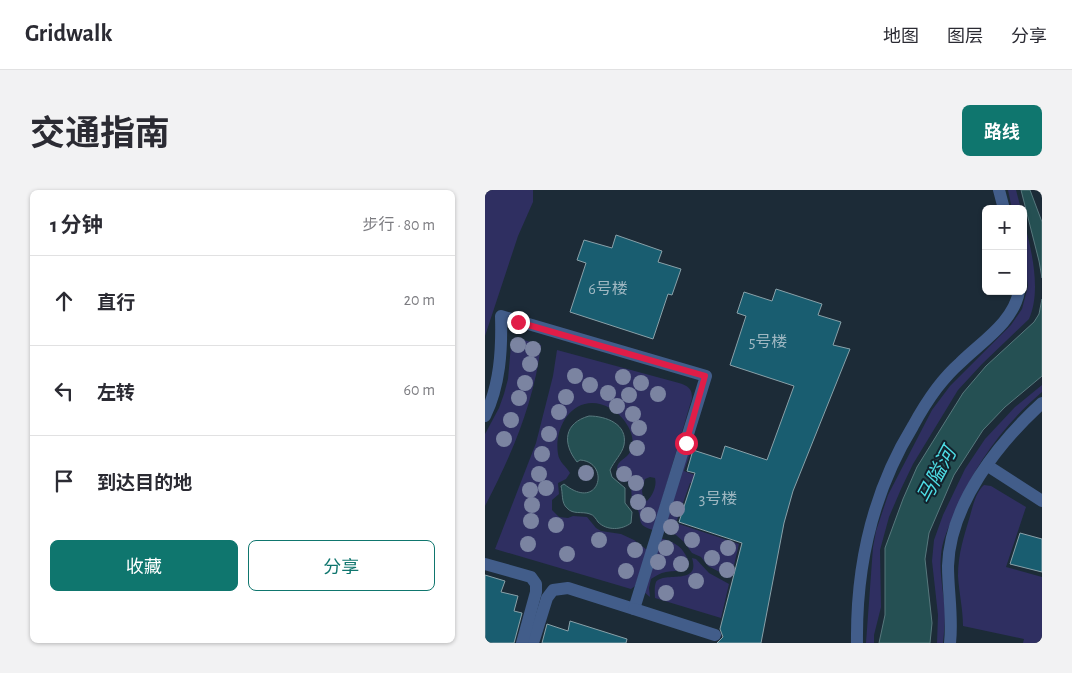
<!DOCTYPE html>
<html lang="zh">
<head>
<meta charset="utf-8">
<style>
  :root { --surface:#fff; --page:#f2f2f3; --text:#2b2b33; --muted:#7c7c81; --line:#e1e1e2; --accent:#0f766e }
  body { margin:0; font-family:"Alegreya Sans","Noto Sans SC",sans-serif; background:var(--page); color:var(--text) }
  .controls { position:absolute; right:15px; top:15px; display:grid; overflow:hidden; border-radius:8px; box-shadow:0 1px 4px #0004 }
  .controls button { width:45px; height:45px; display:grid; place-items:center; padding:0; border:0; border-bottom:1px solid var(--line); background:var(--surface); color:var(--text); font:25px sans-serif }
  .stop { position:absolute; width:15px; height:15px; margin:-11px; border:4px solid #e11d48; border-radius:50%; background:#fff }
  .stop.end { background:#e11d48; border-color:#fff; box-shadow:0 1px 5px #0008 }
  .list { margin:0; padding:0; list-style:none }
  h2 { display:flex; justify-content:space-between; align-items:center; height:65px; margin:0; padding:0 20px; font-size:21px }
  h2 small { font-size:16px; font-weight:400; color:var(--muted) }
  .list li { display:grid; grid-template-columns:32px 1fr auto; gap:15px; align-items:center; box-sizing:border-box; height:90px; padding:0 20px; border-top:1px solid var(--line) }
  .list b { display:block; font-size:19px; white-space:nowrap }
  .list em { font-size:16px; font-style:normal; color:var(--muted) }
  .actions { display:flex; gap:10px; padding:15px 20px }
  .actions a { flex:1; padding:11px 0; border:1px solid var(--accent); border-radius:8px; text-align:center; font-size:18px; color:var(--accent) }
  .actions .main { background:var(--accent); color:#fff }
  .icon { flex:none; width:28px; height:28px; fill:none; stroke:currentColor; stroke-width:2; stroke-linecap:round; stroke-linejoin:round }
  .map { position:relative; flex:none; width:557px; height:453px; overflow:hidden; border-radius:8px }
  header { display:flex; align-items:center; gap:30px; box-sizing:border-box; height:70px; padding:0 25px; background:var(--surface); border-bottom:1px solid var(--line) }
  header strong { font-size:24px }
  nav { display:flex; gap:28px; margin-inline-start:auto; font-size:18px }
  .intro { display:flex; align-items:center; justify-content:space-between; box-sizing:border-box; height:120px; padding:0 30px }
  h1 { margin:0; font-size:35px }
  .button { padding:12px 22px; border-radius:8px; background:var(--accent); color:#fff; font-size:18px; font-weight:700 }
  main { display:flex; gap:30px; padding:0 30px }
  aside { flex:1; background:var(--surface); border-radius:8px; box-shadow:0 1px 4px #0004 }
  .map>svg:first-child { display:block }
  .green { fill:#2f2f61; fill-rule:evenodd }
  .water { fill:#255053; stroke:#57787d }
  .building { fill:#195d70; stroke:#89a1a9 }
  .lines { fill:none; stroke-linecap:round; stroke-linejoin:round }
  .minor { stroke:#425d8a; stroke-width:12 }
  .tree { fill:#7b84a1 }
  .route { stroke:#e11d48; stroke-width:6 }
  .labels { text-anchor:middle; stroke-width:4; stroke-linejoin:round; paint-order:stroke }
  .number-label { font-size:16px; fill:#a0b8c2 }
  .water-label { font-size:20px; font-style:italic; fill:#4edde5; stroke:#12222c }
</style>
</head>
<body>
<header>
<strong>Gridwalk</strong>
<nav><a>地图</a><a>图层</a><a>分享</a></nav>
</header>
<div class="intro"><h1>交通指南</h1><a class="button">路线</a></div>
<main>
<aside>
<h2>1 分钟<small>步行 · 80 m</small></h2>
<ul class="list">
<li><svg class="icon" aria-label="ahead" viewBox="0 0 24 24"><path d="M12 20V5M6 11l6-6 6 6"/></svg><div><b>直行</b></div><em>20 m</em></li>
<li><svg class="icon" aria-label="left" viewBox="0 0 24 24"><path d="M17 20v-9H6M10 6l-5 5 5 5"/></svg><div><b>左转</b></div><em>60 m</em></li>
<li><svg class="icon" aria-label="arrive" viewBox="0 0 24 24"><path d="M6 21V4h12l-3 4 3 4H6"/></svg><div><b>到达目的地</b></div></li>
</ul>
<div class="actions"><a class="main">收藏</a><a>分享</a></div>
</aside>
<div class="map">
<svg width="557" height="453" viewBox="0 0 557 453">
  <rect width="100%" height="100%" fill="#1c2b37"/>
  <!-- green -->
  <g class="green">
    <polygon points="0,0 48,0 48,12 33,46 0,146"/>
    <polygon points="523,0 531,0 536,19 527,19"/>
    <path d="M538,27C546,58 557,100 544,129L497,174L473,200L428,274L416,299L404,327L395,360L396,417L389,445V453H381L388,357L391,341L403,305L447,220L465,196L526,135L537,119L543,96L538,62Z"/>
    <path d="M32,148L56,155C49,213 27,264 0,316V244L14,218L19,204L23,189L26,155L28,149Z"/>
    <path d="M72,160L194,193C203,196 207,198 207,208L168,340C150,335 158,329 152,318C149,314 147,312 147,308C146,302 147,298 144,293C140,288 132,288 132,279C132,270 142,269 145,262C154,246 138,225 125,218C93,200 68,233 73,264C74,272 81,276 85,283L81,289L73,293L74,304L67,310V320L74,327L83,328L88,326L102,327L111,338L116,341L136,344L149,350L162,360L150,396L146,399L10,359L51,253L68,186ZM165,287L170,288C172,296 168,305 162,311L158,307L157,301L160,289Z"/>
    <path d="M557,195V202C517,236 486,280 467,329C462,341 457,352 456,365C454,384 459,404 460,422C460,433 459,443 458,453H452L453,425L447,371L449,350L458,325L480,279L500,249L530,217Z"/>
    <polygon points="210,250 199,281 224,290 232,302 205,293 191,333 254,354 246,388 223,376 216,367 207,363 199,352 191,345 179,339 205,254"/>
    <path d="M499,295L506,296L541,317L521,377L557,387V453H538L539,449L478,436C478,419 474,403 473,386C473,364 479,346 485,326C488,315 491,302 499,295Z"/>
    <path d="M175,348C190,352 199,357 204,373C198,383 191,380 181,382C175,383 171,386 166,389L164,398L165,407L159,402Z"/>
    <path d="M207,368L211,369L224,383L244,394L236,428L170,408C170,403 169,397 171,392C179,381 216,396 207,368Z"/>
  </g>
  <!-- water -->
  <g class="water">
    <polygon points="536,0 545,0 557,32 557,88 554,71"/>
    <polygon points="557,109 557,186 520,217 498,240 469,285 444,343 440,369 447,433 445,453 394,453 400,425 400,358 418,309 432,277 478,203 501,176 549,132 554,124"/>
    <path d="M104,226C121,226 143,234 139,255C137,264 129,271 125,280L127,287L140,298V313L147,322L146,333C137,340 122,341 113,332C111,329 109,325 105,324C97,321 88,325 82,318C76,313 78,303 76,296L79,294C115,323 126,272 95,270L92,272C77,253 79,233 104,226Z"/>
  </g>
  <!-- building -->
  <g class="building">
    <polygon points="131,45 177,61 173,72 196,79 187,105 183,104 168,149 85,122 101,73 92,70 99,50 127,58"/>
    <polygon points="291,99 337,114 333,125 356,132 348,155 365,159 308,301 299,333 276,453 232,453 238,447 235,439 257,353 194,332 210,283 202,281 208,260 236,269 240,256 282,270 309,196 245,175 261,126 252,123 259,102 287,111"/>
    <polygon points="535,343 557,349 557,382 525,374"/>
    <polygon points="0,385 20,391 16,402 33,406 29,421 37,423 29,453 0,453"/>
    <polygon points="85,431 142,449 141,453 57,453 62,434 83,441"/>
  </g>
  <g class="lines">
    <!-- minor -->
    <g class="minor">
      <polyline points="514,0 519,19"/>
      <path d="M0,226C15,195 17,160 16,126L221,186L149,419L83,398L68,400L62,408L48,453"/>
      <polyline points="503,276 557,311"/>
      <polyline points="0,374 46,387 51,394 51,402 37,453"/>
      <polyline points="149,419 230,445"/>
      <path d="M372,453C371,375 387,303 428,236C435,223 443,210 452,198C459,189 467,180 475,173C496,152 529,132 534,101"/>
      <path d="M465,453C468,428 463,401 463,376C465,314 513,253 557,213"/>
    </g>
  </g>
  <!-- trees -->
  <g class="tree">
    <circle cx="33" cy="155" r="8"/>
    <circle cx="48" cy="159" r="8"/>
    <circle cx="45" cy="174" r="8"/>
    <circle cx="90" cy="186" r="8"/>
    <circle cx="138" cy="187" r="8"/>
    <circle cx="40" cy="193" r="8"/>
    <circle cx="156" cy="193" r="8"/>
    <circle cx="105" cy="195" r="8"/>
    <circle cx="123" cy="203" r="8"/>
    <circle cx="173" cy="204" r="8"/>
    <circle cx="144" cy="205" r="8"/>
    <circle cx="81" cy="207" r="8"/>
    <circle cx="34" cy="208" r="8"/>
    <circle cx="132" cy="216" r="8"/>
    <circle cx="74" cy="222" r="8"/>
    <circle cx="148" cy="224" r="8"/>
    <circle cx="26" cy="230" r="8"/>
    <circle cx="154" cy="238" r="8"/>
    <circle cx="64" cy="244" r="8"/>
    <circle cx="19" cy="249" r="8"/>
    <circle cx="152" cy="258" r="8"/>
    <circle cx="57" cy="264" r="8"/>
    <circle cx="101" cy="283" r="8"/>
    <circle cx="54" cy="284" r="8"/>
    <circle cx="139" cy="284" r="8"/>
    <circle cx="151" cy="293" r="8"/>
    <circle cx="61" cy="298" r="8"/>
    <circle cx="45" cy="300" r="8"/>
    <circle cx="153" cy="312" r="8"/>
    <circle cx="47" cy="315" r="8"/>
    <circle cx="192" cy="319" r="8"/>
    <circle cx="163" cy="325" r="8"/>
    <circle cx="46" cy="331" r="8"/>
    <circle cx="71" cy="335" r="8"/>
    <circle cx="186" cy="337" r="8"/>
    <circle cx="114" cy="350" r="8"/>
    <circle cx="207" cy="350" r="8"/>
    <circle cx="43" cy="354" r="8"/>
    <circle cx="181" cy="358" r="8"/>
    <circle cx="243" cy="358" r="8"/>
    <circle cx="150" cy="360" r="8"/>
    <circle cx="82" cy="364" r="8"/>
    <circle cx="227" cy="368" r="8"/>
    <circle cx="173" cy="372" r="8"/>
    <circle cx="196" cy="374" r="8"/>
    <circle cx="242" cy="380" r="8"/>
    <circle cx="141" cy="381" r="8"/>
    <circle cx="211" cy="391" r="8"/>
    <circle cx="181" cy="403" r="8"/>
  </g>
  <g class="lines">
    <!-- route -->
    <polyline class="route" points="33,132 220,186 201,253"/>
  </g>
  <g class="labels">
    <!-- number labels -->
    <g class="number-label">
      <text x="123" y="104">6号楼</text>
      <text x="283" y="157">5号楼</text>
      <text x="233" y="314">3号楼</text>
    </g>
    <!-- water labels -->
    <g class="water-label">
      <text transform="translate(451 285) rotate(-62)" y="7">马隘河</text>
    </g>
  </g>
</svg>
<div class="controls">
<button>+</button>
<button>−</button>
</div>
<div class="stop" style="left:201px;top:253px"></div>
<div class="stop end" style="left:33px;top:132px"></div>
</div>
</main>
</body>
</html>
